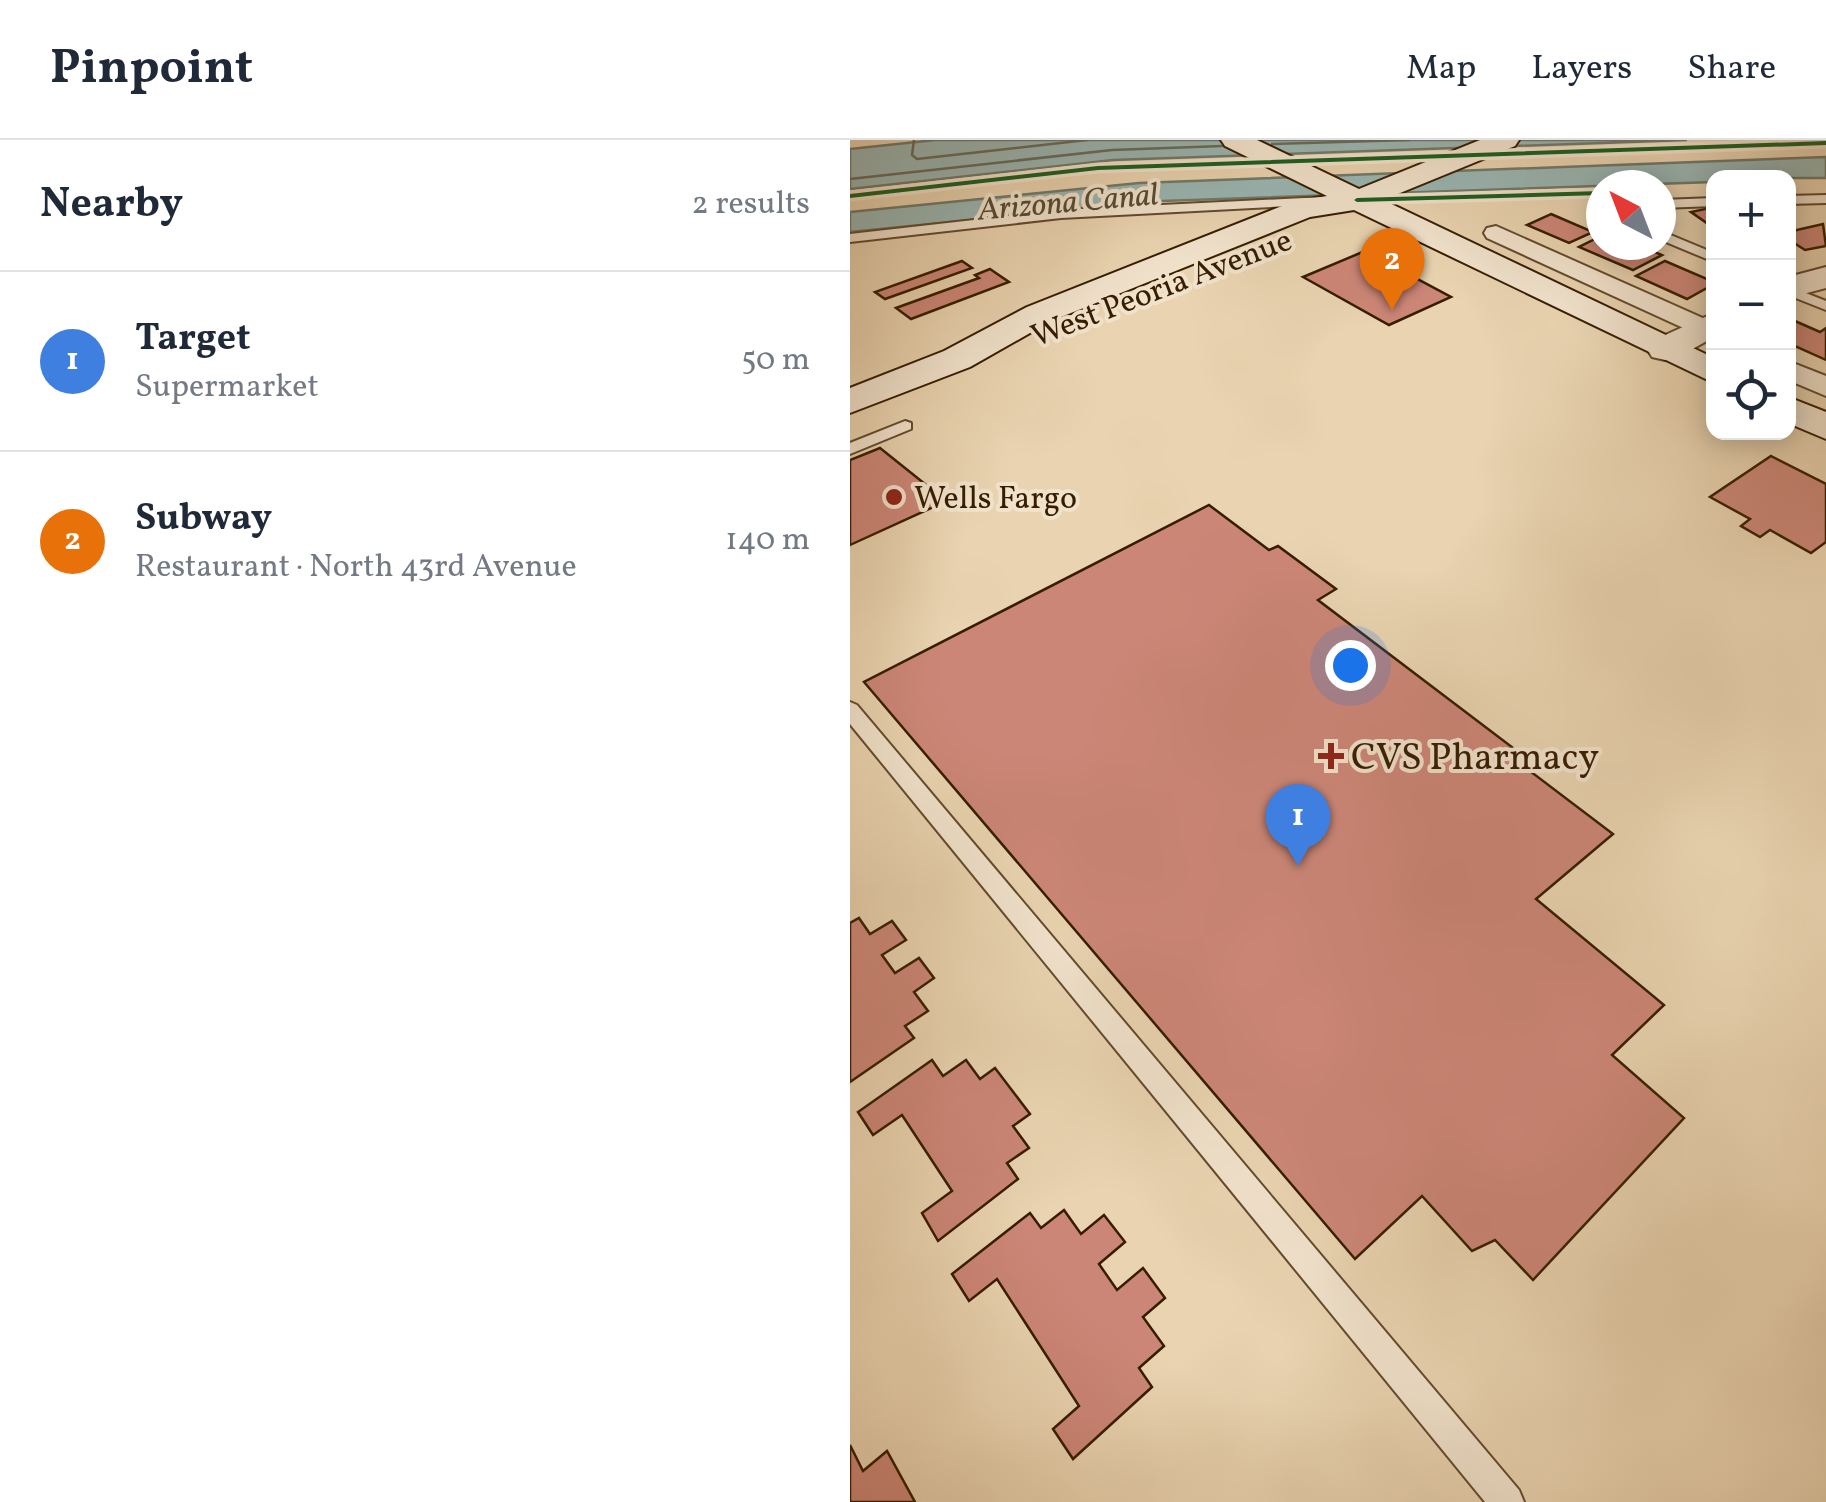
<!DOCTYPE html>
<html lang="en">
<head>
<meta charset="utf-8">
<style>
  :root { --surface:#fff; --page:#f2f2f3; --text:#1f2937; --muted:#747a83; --line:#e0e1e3; --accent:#8f2418 }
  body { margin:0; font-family:Vollkorn,serif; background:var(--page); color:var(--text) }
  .controls { position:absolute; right:30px; top:30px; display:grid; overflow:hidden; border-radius:20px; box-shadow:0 5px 25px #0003 }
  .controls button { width:90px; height:90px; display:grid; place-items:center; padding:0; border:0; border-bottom:2px solid var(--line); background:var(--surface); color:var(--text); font:50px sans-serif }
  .compass { position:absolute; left:736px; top:30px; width:90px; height:90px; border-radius:50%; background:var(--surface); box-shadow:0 5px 25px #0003; rotate:318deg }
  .you { position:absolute; left:500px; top:525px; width:35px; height:35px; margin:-25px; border:8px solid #fff; border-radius:50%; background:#1a73e8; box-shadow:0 0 0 15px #1a73e833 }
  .badge { display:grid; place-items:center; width:65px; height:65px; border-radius:50%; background:var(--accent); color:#fff; font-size:32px; font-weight:700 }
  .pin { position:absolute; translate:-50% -82px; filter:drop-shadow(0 2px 5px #0008) }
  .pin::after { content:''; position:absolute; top:52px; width:35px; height:30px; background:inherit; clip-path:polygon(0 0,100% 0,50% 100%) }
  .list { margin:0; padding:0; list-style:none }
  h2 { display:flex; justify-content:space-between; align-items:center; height:130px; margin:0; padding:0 40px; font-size:42px }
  h2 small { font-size:32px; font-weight:400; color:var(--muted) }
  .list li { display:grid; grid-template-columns:65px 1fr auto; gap:30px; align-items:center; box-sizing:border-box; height:180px; padding:0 40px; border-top:2px solid var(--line) }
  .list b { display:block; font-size:38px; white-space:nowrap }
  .list p { margin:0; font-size:32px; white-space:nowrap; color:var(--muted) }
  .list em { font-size:32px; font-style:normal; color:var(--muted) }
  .icon { flex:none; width:55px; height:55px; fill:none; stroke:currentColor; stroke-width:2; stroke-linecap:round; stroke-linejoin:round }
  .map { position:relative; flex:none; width:976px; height:1362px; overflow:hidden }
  header { display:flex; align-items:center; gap:60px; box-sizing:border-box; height:140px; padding:0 50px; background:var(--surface); border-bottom:2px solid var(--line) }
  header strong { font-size:48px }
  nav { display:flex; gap:55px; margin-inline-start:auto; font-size:35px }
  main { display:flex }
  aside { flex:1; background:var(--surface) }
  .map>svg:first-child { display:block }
  .water { fill:#99b6b3; stroke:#71796b; stroke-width:2.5 }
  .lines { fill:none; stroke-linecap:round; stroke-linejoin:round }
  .shore { stroke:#686a5a; stroke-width:2.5 }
  .building { fill:#cc8677; stroke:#361d00; stroke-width:2.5 }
  .service-casing { stroke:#634a2c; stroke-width:4 }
  .minor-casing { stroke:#634a2c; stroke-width:4 }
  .tertiary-casing { stroke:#634a2c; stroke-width:4 }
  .secondary-casing { stroke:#361d00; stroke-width:4 }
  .service { fill:#f1e2cc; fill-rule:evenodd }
  .minor { fill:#f1e2cc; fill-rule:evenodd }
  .tertiary { fill:#f1e2cc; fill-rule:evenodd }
  .secondary { fill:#f1e2cc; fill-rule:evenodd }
  .cycleway-casing { stroke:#f1e2cc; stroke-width:7 }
  .cycleway { fill:#1b5e20; fill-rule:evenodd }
  .poi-dot { fill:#8f2418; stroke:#f1e2cc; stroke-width:4 }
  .labels { text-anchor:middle; stroke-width:8; stroke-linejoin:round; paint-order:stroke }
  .far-water-label { font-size:32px; font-style:italic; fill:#544b36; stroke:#f1e2cc }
  .far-street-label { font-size:32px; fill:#361d00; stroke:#f1e2cc }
  .far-poi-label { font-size:32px; fill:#361d00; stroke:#f1e2cc; text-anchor:start }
  .poi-label { font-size:38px; fill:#361d00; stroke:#f1e2cc; text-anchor:start }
</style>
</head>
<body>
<header>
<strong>Pinpoint</strong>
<nav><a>Map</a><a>Layers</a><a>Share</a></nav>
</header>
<main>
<aside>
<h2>Nearby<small>2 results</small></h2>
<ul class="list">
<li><span class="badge" style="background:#3f7fe0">1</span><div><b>Target</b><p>Supermarket</p></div><em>50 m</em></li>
<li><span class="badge" style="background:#e8710a">2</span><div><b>Subway</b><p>Restaurant · North 43rd Avenue</p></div><em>140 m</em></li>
</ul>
</aside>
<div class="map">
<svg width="976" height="1362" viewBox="0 0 976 1362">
  <rect width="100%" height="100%" fill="#e9d3b0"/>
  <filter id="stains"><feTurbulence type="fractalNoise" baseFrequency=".002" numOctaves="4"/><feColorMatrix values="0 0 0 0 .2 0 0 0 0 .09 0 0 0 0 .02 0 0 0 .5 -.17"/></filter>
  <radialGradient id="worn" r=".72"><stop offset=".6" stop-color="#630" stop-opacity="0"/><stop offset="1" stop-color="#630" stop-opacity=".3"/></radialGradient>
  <!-- water -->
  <g class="water">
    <polygon points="85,0 837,0 263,20 0,49 0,9"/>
    <polygon points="976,17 976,38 864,38 863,42 312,61 0,92 0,72 289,43"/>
  </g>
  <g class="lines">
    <!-- shore -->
    <g class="shore">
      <polyline points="64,0 62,15 67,19 237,0"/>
      <polyline points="422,4 559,0"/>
      <polyline points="0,39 262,10 372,6"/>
    </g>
  </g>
  <!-- building -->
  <g class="building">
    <polygon points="864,67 861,86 841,72"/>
    <polygon points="701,74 743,92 719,103 677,85"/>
    <polygon points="973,84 976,106 955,110 938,99 938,92"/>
    <polygon points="751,96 751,105 788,105 812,115 783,130 729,107"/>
    <polygon points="515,111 601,157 539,185 453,137"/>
    <polygon points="112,121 122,128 35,159 25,152"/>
    <polygon points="815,121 864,142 864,144 837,159 786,136"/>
    <polygon points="140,129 159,142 61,179 46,168 129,138 125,135"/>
    <polygon points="945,181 970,192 976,188 976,220 938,203 938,185"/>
    <polygon points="30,308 90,356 84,359 90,364 0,405 0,320"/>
    <polygon points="921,316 976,344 976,402 961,413 920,390 910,397 891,386 900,379 860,357"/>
    <polygon points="359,365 419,410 428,406 486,449 468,460 675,617 668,622 763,694 686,759 814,865 762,915 834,978 683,1140 645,1100 622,1111 572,1056 505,1119 14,542"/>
    <polygon points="9,778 20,794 42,781 56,800 32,815 45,833 69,818 84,838 64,852 78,871 55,886 64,898 0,942 0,783"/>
    <polygon points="82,920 93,936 116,920 130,939 145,928 180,974 163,986 179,1008 157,1023 168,1039 88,1101 72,1073 102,1051 52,975 23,995 8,972"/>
    <polygon points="214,1070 231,1094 254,1075 275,1102 249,1124 267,1150 293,1128 315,1158 293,1177 314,1206 289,1228 302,1247 223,1319 203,1289 229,1266 147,1139 119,1161 102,1134 180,1073 191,1088"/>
    <polygon points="0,1305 13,1331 37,1311 65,1362 0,1362"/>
  </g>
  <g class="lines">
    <!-- service casing -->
    <g class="service-casing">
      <g id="service">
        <polygon points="976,55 976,63 938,64 938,56"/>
        <polygon points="474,57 478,58 478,64 211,78 0,102 0,94 211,70"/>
        <polygon points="864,58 864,66 811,68 811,60"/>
        <polygon points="811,91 864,113 864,122 811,100"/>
        <polygon points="938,146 976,161 976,170 938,155"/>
        <polygon points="55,281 61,283 61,289 0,314 0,303"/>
        <polygon points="0,562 7,565 669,1350 674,1362 635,1362 0,584"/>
      </g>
    </g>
    <!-- minor casing -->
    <g class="minor-casing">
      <g id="minor">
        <polygon points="646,86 864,183 864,202 637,98 634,93 637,88"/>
        <polygon points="938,221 976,236 976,256 938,240"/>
      </g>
    </g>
    <!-- tertiary casing -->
    <g class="tertiary-casing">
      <g id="tertiary">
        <polygon points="976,127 976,148 938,158 938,137"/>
        <polygon points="864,173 864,197 828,217 815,220 802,217 797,209 802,201"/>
      </g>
    </g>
    <!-- secondary casing -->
    <g class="secondary-casing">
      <g id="secondary">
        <polygon points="371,0 407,0 509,49 630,0 669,0 665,6 533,60 864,218 864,243 504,70 460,77 201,181 120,227 0,273 0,248 94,211 177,167 442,62 477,56 375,6"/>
        <polygon points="938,257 976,272 976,299 938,283"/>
      </g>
    </g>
    <!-- service -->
    <use href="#service" class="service"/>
    <!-- minor -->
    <use href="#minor" class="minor"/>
    <!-- tertiary -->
    <use href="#tertiary" class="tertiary"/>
    <!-- secondary -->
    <use href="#secondary" class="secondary"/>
    <!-- cycleway casing -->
    <g class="cycleway-casing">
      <g id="cycleway">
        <polygon points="976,1 976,5 248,30 0,58 0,54 248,26"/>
        <polygon points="751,51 751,55 507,62 504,60 507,58"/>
      </g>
    </g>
    <!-- cycleway -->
    <use href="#cycleway" class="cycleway"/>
  </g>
  <!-- markers -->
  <g class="poi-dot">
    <circle cx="44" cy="357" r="10"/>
    <path d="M476 601h10v10h10v10h-10v10h-10v-10h-10v-10h10z"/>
  </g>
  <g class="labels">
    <!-- far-water labels -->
    <g class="far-water-label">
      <text transform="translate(218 61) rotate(-5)" y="11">Arizona Canal</text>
    </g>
    <!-- far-street labels -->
    <g class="far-street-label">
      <text transform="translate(311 147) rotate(-21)" y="11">West Peoria Avenue</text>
    </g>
    <!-- far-poi labels -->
    <g class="far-poi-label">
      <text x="64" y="368">Wells Fargo</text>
    </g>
    <!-- poi labels -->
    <g class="poi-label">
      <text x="501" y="629">CVS Pharmacy</text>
    </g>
  </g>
  <rect width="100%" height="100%" filter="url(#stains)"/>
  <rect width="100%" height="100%" fill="url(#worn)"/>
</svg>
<div class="controls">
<button>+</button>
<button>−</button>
<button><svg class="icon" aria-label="locate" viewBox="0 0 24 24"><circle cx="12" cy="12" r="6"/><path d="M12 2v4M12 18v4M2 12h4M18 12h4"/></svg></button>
</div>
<svg class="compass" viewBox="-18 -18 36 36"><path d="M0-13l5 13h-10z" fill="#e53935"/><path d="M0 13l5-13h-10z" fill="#747a83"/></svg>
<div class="you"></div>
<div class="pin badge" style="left:448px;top:726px;background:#3f7fe0">1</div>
<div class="pin badge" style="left:542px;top:170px;background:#e8710a">2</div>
</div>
</main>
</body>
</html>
